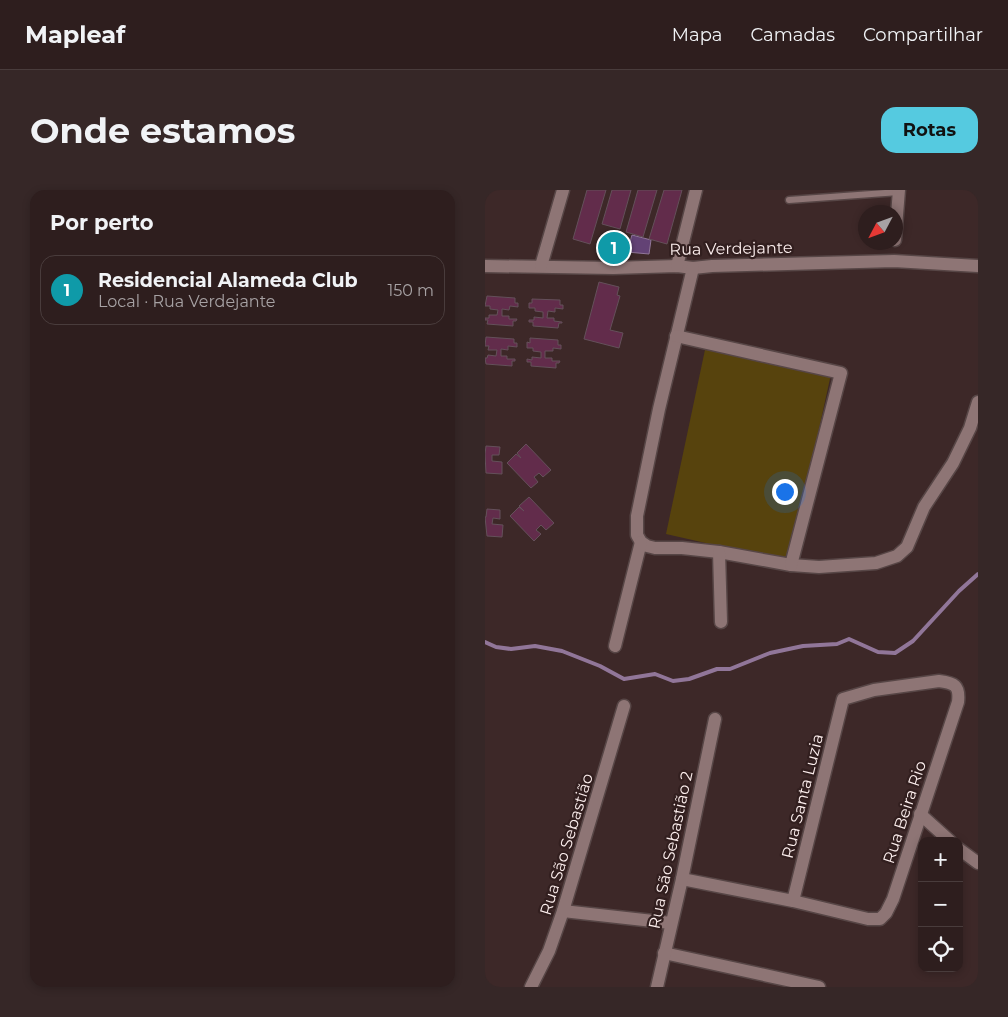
<!DOCTYPE html>
<html lang="pt">
<head>
<meta charset="utf-8">
<style>
  :root { --surface:#2e1e1e; --page:#362727; --text:#f1f3f6; --muted:#a7a2a4; --line:#493c3c; --accent:#55cae0 }
  body { margin:0; font-family:Montserrat,sans-serif; background:var(--page); color:var(--text) }
  .controls { position:absolute; right:15px; bottom:15px; display:grid; overflow:hidden; border-radius:10px; box-shadow:0 2px 8px #0003 }
  .controls button { width:45px; height:45px; display:grid; place-items:center; padding:0; border:0; border-bottom:1px solid var(--line); background:var(--surface); color:var(--text); font:25px sans-serif }
  .compass { position:absolute; left:373px; top:15px; width:45px; height:45px; border-radius:50%; background:var(--surface); box-shadow:0 2px 8px #0003; rotate:229deg }
  .you { position:absolute; left:299px; top:301px; width:18px; height:18px; margin:-12px; border:4px solid #fff; border-radius:50%; background:#1a73e8; box-shadow:0 0 0 8px #1a73e833 }
  .badge { display:grid; place-items:center; width:32px; height:32px; border-radius:50%; background:var(--accent); color:#fff; font-size:16px; font-weight:700 }
  .pin { position:absolute; translate:-50% -50%; border:2px solid #fff; box-shadow:0 1px 5px #0006 }
  .list { margin:0; padding:0; list-style:none }
  h2 { display:flex; justify-content:space-between; align-items:center; height:65px; margin:0; padding:0 20px; font-size:21px }
  h2 small { font-size:16px; font-weight:400; color:var(--muted) }
  .list li { display:grid; grid-template-columns:32px 1fr auto; gap:15px; align-items:center; box-sizing:border-box; height:70px; margin:0 10px 10px; padding:0 10px; border:1px solid var(--line); border-radius:15px }
  .list b { display:block; font-size:19px; white-space:nowrap }
  .list p { margin:0; font-size:16px; white-space:nowrap; color:var(--muted) }
  .list em { font-size:16px; font-style:normal; color:var(--muted) }
  .icon { flex:none; width:28px; height:28px; fill:none; stroke:currentColor; stroke-width:2; stroke-linecap:round; stroke-linejoin:round }
  .map { position:relative; flex:none; width:493px; height:797px; overflow:hidden; border-radius:15px }
  header { display:flex; align-items:center; gap:30px; box-sizing:border-box; height:70px; padding:0 25px; background:var(--surface); border-bottom:1px solid var(--line) }
  header strong { font-size:24px }
  nav { display:flex; gap:28px; margin-inline-start:auto; font-size:18px }
  .intro { display:flex; align-items:center; justify-content:space-between; box-sizing:border-box; height:120px; padding:0 30px }
  h1 { margin:0; font-size:35px }
  .button { padding:12px 22px; border-radius:15px; background:var(--accent); color:#111; font-size:18px; font-weight:700 }
  main { display:flex; gap:30px; padding:0 30px }
  aside { flex:1; background:var(--surface); border-radius:15px; box-shadow:0 2px 8px #0003 }
  .map>svg:first-child { display:block }
  .green { fill:#57430d }
  .water { fill:#634275; stroke:#917699 }
  .lines { fill:none; stroke-linecap:round; stroke-linejoin:round }
  .stream { stroke:#917699; stroke-width:4 }
  .building { fill:#622c4b; stroke:#64505a }
  .lane-casing { stroke:#574646; stroke-width:9 }
  .street-casing { stroke:#574646; stroke-width:15 }
  .lane { stroke:#8e7575; stroke-width:6 }
  .street { stroke:#8e7575; stroke-width:12 }
  .labels { text-anchor:middle; stroke-width:4.5; stroke-linejoin:round; paint-order:stroke }
  .street-label { font-size:16px; fill:#fdefee; stroke:#321f1f }
</style>
</head>
<body>
<header>
<strong>Mapleaf</strong>
<nav><a>Mapa</a><a>Camadas</a><a>Compartilhar</a></nav>
</header>
<div class="intro"><h1>Onde estamos</h1><a class="button">Rotas</a></div>
<main>
<aside>
<h2>Por perto<small></small></h2>
<ul class="list">
<li><span class="badge" style="background:#0f9aa8">1</span><div><b>Residencial Alameda Club</b><p>Local · Rua Verdejante</p></div><em>150 m</em></li>
</ul>
</aside>
<div class="map">
<svg width="493" height="797" viewBox="0 0 493 797">
  <rect width="100%" height="100%" fill="#3d2828"/>
  <!-- green -->
  <polygon class="green" points="221,155 346,184 305,372 181,344"/>
  <!-- water -->
  <polygon class="water" points="147,45 166,50 164,64 142,62"/>
  <g class="lines">
    <!-- stream -->
    <polyline class="stream" points="0,452 11,457 26,459 50,456 77,461 115,476 139,489 170,484 188,491 204,489 232,479 245,479 285,463 318,456 352,454 364,449 393,462 410,463 428,451 474,401 493,384"/>
  </g>
  <!-- building -->
  <g class="building">
    <polygon points="102,0 121,0 105,54 88,49"/>
    <polygon points="127,0 146,0 135,39 117,34"/>
    <polygon points="153,0 172,0 158,47 141,42"/>
    <polygon points="179,0 197,0 182,54 164,49"/>
    <polygon points="127,54 140,63 125,62"/>
    <polygon points="114,92 134,97 132,105 135,106 125,140 138,143 134,158 99,149"/>
    <polygon points="2,106 30,108 30,113 33,113 33,117 25,116 24,120 17,119 17,126 24,126 24,129 32,129 31,131 28,131 28,136 2,134 3,130 0,130 0,128 4,128 4,125 12,125 13,120 5,119 5,116 0,116"/>
    <polygon points="47,109 75,110 75,115 78,115 78,119 70,118 70,122 63,121 62,128 69,128 69,131 77,132 77,133 74,133 73,138 48,136 48,132 44,132 44,130 49,130 49,127 58,128 58,122 50,121 50,118 44,118 44,113 47,113"/>
    <polygon points="1,147 29,149 29,153 32,153 32,157 23,156 23,160 16,159 16,166 22,166 22,169 30,169 30,171 27,171 27,176 1,174 0,168 2,168 3,165 11,166 12,160 3,160 4,156 0,156"/>
    <polygon points="45,148 73,150 73,155 76,155 76,159 68,158 68,161 60,161 60,168 67,168 67,171 75,171 74,173 71,173 71,178 46,176 46,172 42,172 42,169 47,170 47,167 56,168 56,162 48,161 48,158 42,158 42,152 45,153"/>
    <polygon points="41,254 66,280 58,287 54,283 49,287 53,292 46,298 22,273 31,264 36,268 32,263"/>
    <polygon points="1,256 15,257 14,265 7,265 7,271 17,272 17,284 1,283 0,264"/>
    <polygon points="44,307 69,333 61,340 56,335 51,340 56,344 49,351 25,326 34,317 39,321 34,316"/>
    <polygon points="2,319 15,320 15,329 8,328 7,334 18,335 17,347 2,346 0,327 1,327"/>
  </g>
  <g class="lines">
    <!-- lane casing -->
    <g class="lane-casing">
      <g id="lane">
        <polyline points="304,10 414,2"/>
        <polyline points="126,64 128,78"/>
      </g>
    </g>
    <!-- street casing -->
    <g class="street-casing">
      <g id="street">
        <polyline points="410,50 414,0"/>
        <polyline points="0,76 128,78 192,76 208,78 227,76 409,71 493,76"/>
        <polyline points="56,76 78,0"/>
        <polyline points="192,76 211,0"/>
        <polyline points="208,78 174,219 152,326 152,345 156,352 162,356 170,358 197,358 234,362 306,375 334,377 391,373 412,366 422,357 439,317 468,273 485,238 493,212"/>
        <polyline points="191,146 356,183 306,375"/>
        <polyline points="234,362 236,432"/>
        <polyline points="130,456 156,352"/>
        <polyline points="435,624 465,651"/>
        <polyline points="474,659 493,673"/>
        <path d="M197,689L308,711L383,729H395L401,723L408,709L473,512C475,495 469,493 454,491L389,500L358,509L308,711"/>
        <polyline points="78,721 186,733"/>
        <polyline points="179,763 334,797"/>
        <polyline points="46,797 64,761 78,721 139,516"/>
        <polyline points="172,797 197,689 230,529"/>
      </g>
    </g>
    <!-- lane -->
    <use href="#lane" class="lane"/>
    <!-- street -->
    <use href="#street" class="street"/>
  </g>
  <g class="labels">
    <!-- street labels -->
    <g class="street-label">
      <text transform="translate(246 58) rotate(-1)" y="6">Rua Verdejante</text>
      <text transform="translate(317 606) rotate(-76)" y="6">Rua Santa Luzia</text>
      <text transform="translate(419 622) rotate(-72)" y="6">Rua Beira Rio</text>
      <text transform="translate(81 654) rotate(-73)" y="6">Rua São Sebastião</text>
      <text transform="translate(185 660) rotate(-78)" y="6">Rua São Sebastião 2</text>
    </g>
  </g>
</svg>
<div class="controls">
<button>+</button>
<button>−</button>
<button><svg class="icon" aria-label="locate" viewBox="0 0 24 24"><circle cx="12" cy="12" r="6"/><path d="M12 2v4M12 18v4M2 12h4M18 12h4"/></svg></button>
</div>
<svg class="compass" viewBox="-18 -18 36 36"><path d="M0-13l5 13h-10z" fill="#e53935"/><path d="M0 13l5-13h-10z" fill="#a7a2a4"/></svg>
<div class="you"></div>
<div class="pin badge" style="left:129px;top:58px;background:#0f9aa8">1</div>
</div>
</main>
</body>
</html>
